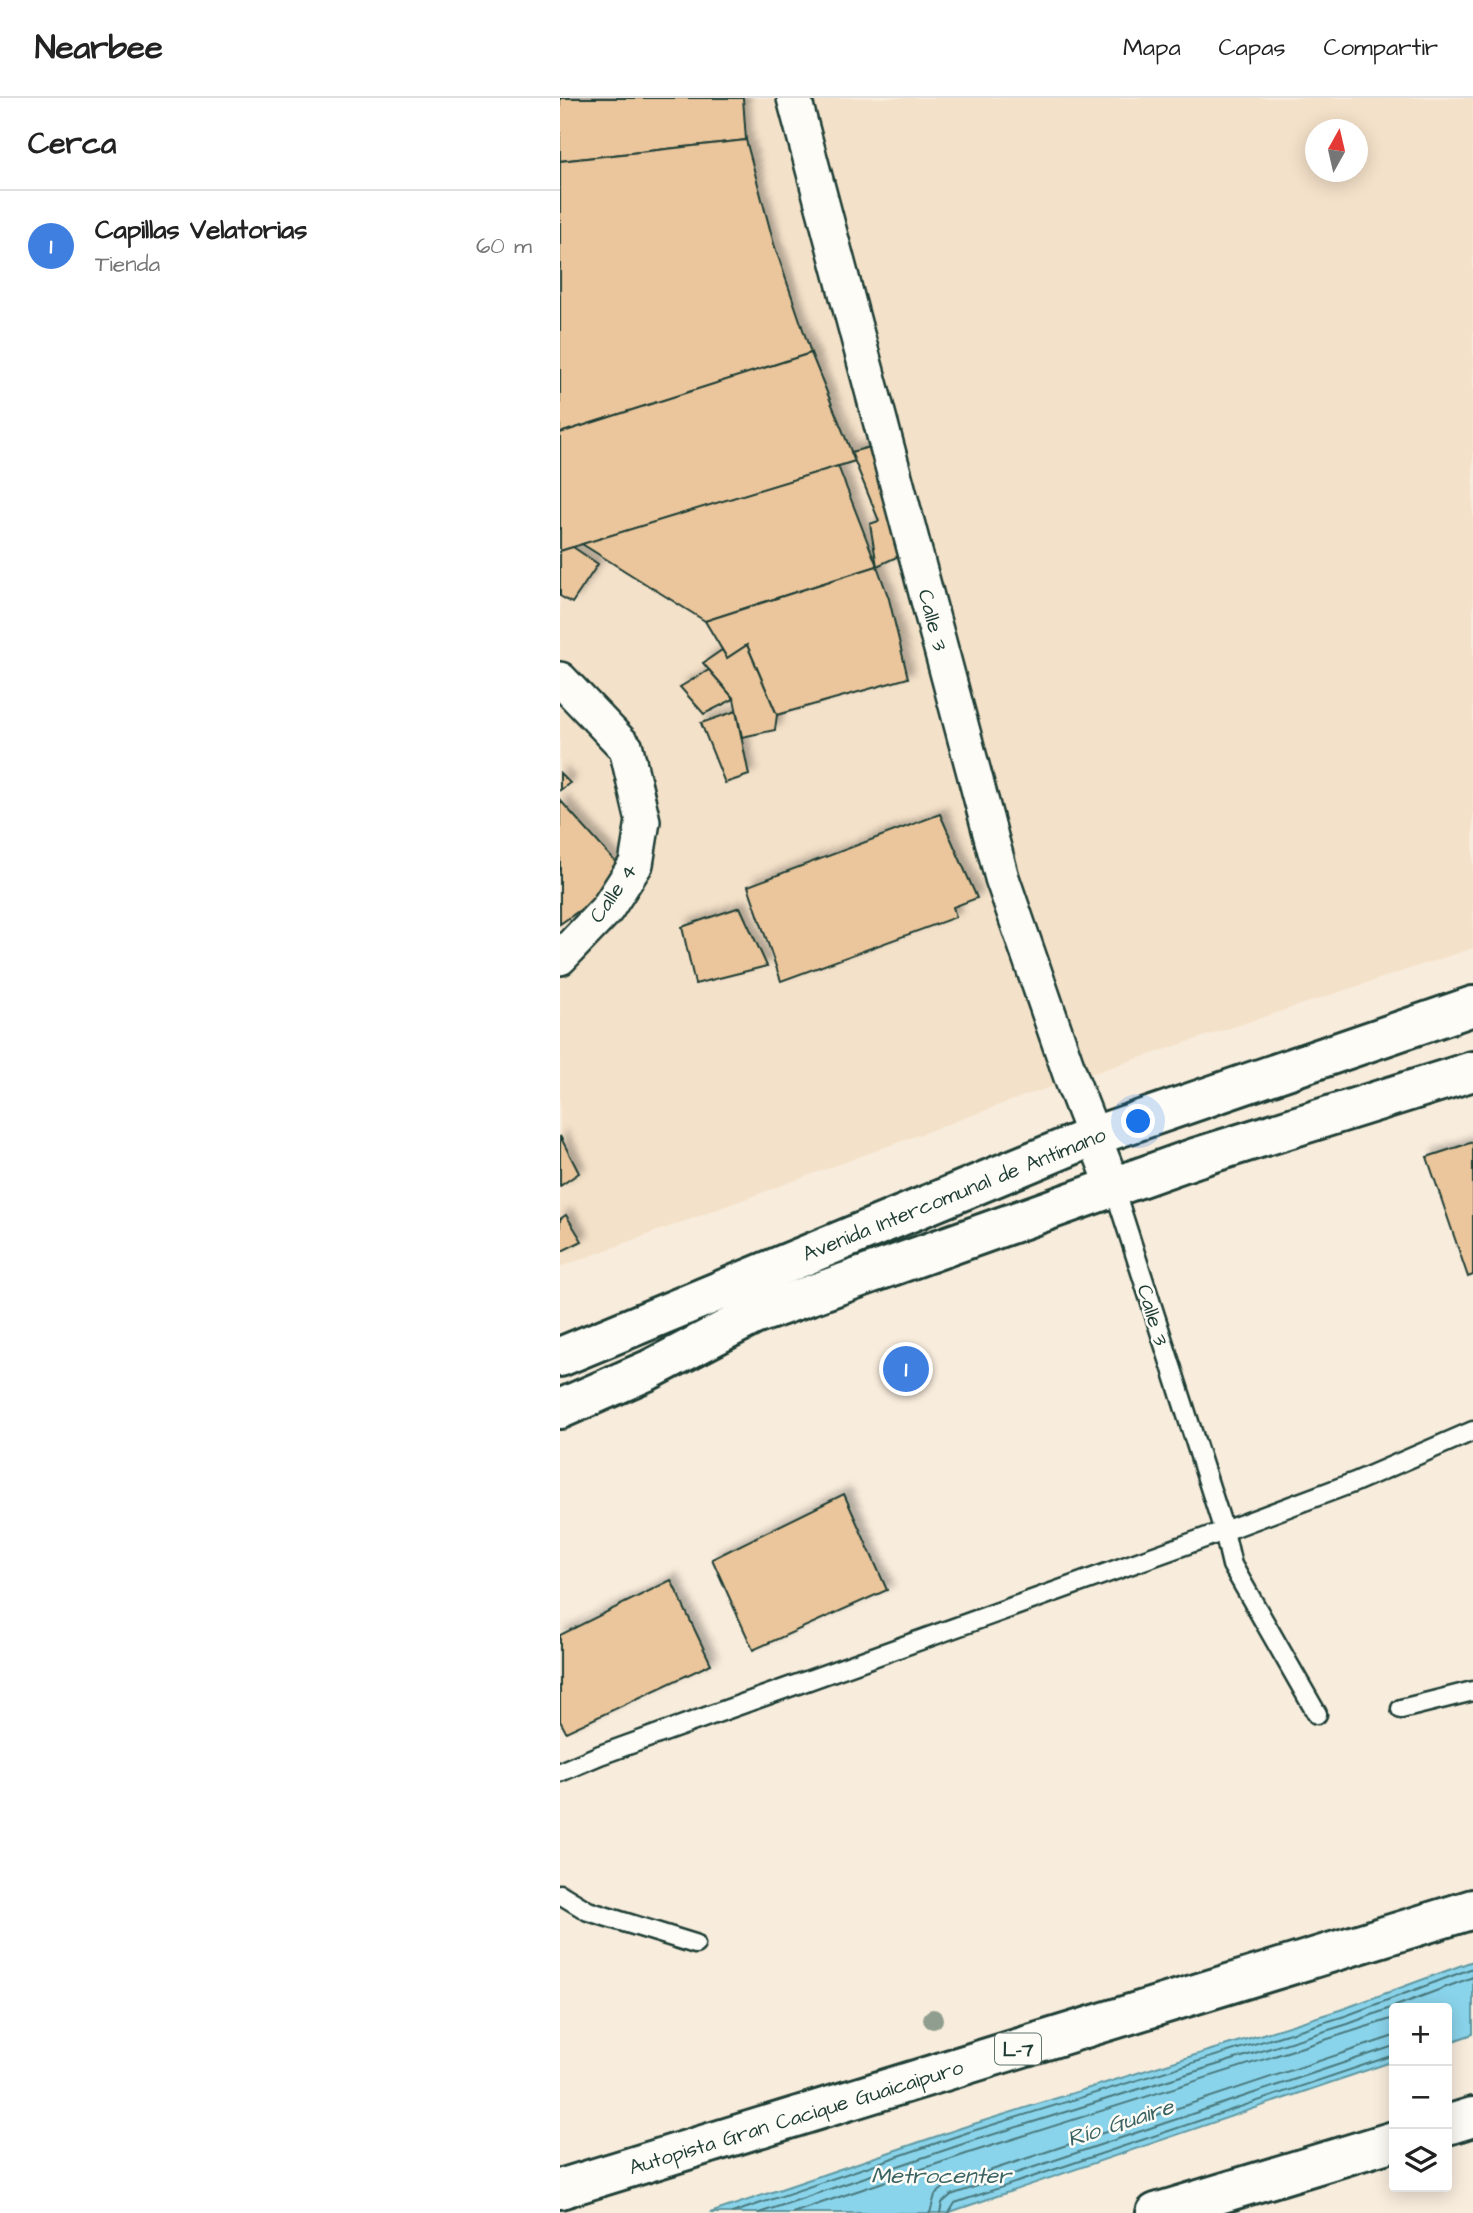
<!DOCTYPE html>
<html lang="es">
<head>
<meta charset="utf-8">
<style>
  :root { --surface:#fff; --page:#f6f6f6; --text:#222; --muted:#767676; --line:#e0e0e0; --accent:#0f766e }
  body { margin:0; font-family:"Architects Daughter",sans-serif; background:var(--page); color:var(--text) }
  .controls { position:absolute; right:21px; bottom:21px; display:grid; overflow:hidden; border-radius:7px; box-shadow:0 4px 18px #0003 }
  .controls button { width:63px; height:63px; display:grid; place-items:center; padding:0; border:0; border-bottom:2px solid var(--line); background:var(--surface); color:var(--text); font:35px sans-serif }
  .compass { position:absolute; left:745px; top:21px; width:63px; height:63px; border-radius:50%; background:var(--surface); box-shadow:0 4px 18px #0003; rotate:8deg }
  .you { position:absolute; left:579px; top:1024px; width:24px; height:24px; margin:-18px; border:5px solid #fff; border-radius:50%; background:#1a73e8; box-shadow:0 0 0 10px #1a73e833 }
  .badge { display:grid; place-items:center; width:46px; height:46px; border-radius:50%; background:var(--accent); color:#fff; font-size:23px; font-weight:700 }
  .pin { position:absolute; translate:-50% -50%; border:4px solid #fff; box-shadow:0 2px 7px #0006 }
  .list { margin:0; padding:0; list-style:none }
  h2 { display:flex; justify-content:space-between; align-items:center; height:91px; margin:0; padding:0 28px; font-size:30px }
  h2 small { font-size:23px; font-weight:400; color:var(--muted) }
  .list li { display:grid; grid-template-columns:46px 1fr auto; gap:21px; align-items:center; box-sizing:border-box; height:112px; padding:0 28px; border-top:2px solid var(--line) }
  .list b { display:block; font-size:26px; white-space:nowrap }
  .list p { margin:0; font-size:23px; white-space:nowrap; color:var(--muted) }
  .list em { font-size:23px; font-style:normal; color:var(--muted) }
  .icon { flex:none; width:38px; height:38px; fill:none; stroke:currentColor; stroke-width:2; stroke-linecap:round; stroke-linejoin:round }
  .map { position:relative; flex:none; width:913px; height:2115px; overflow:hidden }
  header { display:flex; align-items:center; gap:42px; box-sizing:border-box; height:98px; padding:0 35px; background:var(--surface); border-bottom:2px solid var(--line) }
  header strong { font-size:33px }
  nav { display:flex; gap:38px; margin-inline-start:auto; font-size:24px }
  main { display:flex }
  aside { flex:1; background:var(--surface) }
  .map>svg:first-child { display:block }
  .built { fill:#f4e1c9; fill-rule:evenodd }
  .water { fill:#8ad4eb; stroke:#5f98a2; stroke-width:2 }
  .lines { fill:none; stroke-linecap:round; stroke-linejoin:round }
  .shore { stroke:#4a797d; stroke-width:2 }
  .building { fill:#ebc69c; stroke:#1f3d34; stroke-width:2; filter:url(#shadow) }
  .lane-casing { stroke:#1f3d34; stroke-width:23 }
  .street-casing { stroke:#1f3d34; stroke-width:38 }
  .secondary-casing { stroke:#1f3d34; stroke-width:44 }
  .highway-casing { stroke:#1f3d34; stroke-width:44 }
  .lane { stroke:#fdfcf7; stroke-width:18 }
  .street { stroke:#fdfcf7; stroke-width:33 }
  .secondary { stroke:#fdfcf7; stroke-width:38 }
  .highway { stroke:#fdfcf7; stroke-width:38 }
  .tree { fill:#8f9e8e }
  .labels { text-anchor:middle; stroke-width:5; stroke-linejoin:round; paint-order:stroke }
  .shield { fill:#fdfcf7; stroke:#62766e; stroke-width:2 }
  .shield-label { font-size:19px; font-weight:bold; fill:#1f3d34 }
  .street-label { font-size:21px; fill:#1f3d34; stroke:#fdfcf7 }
  .water-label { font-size:23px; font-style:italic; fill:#3a6362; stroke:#fdfcf7 }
</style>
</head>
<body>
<header>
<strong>Nearbee</strong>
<nav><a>Mapa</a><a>Capas</a><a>Compartir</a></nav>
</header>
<main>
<aside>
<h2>Cerca<small></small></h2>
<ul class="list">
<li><span class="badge" style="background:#3f7fe0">1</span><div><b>Capillas Velatorias</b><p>Tienda</p></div><em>60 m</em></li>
</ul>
</aside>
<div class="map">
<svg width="913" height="2115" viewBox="0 0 913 2115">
  <defs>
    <filter id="shadow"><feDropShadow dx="6" dy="-6" stdDeviation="3.5" flood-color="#0004"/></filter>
  </defs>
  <rect width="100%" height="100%" fill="#f8ecdc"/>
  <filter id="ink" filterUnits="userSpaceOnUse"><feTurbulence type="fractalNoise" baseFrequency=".0143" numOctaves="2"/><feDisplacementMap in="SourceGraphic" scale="14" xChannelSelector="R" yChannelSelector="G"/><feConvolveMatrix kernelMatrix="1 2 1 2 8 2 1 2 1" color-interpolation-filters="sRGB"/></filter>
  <g filter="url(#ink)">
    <!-- built -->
    <path class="built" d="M0,0H913V850L467,997L0,1169ZM755,32H797V74H755Z"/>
    <!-- water -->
    <polygon class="water" points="913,1863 913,1936 887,1945 887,1910 834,1910 834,1963 387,2115 150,2115 404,2029 783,1911"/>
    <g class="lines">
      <!-- shore -->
      <g class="shore">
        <polyline points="172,2115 406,2035 785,1918 913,1870"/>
        <polyline points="199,2115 409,2044 788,1926 913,1879"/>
        <polyline points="232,2115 412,2054 834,1920"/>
        <polyline points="370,2115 375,2097 387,2087 834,1938"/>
        <polyline points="380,2115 382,2105 391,2097 834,1948"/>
        <polyline points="389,2115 395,2105 834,1957"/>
      </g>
    </g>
    <!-- building -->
    <g class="building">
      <polygon points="0,0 183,0 186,42 0,63"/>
      <polygon points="186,42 214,146 251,255 0,335 0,63"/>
      <polygon points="251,255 295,363 0,453 0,335"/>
      <polygon points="314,348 352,452 317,468 310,426 319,423 291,354"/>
      <polygon points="278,368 317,468 145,523 22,446"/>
      <polygon points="13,449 38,466 12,505 0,498 0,453"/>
      <polygon points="317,468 329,501 348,580 217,617 187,547 167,560 145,523"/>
      <polygon points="187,547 217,617 215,632 182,639 174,601 143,565 162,552 167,560"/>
      <polygon points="149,572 174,601 144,616 120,589"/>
      <polygon points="176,613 189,677 165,685 141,625"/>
      <polygon points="0,675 10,685 0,692"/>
      <polygon points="0,702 68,778 0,826"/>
      <polygon points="380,716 417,800 393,809 396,819 221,883 188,788"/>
      <polygon points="180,809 207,868 135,886 122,829"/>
      <polygon points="0,1038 19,1075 0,1088"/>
      <polygon points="913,1044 913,1177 908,1179 867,1059"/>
      <polygon points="6,1117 22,1143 0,1154 0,1121"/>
      <polygon points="284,1396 327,1492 193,1552 152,1461"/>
      <polygon points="111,1482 151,1566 6,1634 0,1623 0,1537"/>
    </g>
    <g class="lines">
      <!-- lane casing -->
      <g class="lane-casing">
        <g id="lane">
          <polyline points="841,1611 913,1593"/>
          <polyline points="757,1616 672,1467 664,1433 795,1384 913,1333"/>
          <polyline points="0,1674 40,1657 664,1433 554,1090"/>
          <polyline points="0,1796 28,1813 135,1846"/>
        </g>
      </g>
      <!-- street casing -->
      <g class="street-casing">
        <g id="street">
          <polyline points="234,0 442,780 513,985 554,1090"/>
          <polyline points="0,581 66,650 83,723 76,766 47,811 0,860"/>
        </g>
      </g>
      <!-- secondary casing -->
      <g class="secondary-casing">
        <g id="secondary">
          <polyline points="0,1259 534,1038 913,908"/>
          <polyline points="0,1311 89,1272 194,1217 635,1060 913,973"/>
        </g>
      </g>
      <!-- highway casing -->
      <g class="highway-casing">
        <g id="highway">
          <polyline points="887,2027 913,2019"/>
          <polyline points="0,2091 913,1811"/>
          <polyline points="596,2115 834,2043"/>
        </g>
      </g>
      <!-- lane -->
      <use href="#lane" class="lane"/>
      <!-- street -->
      <use href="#street" class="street"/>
      <!-- secondary -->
      <use href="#secondary" class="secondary"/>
      <!-- highway -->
      <use href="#highway" class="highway"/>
    </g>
    <!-- trees -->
    <circle class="tree" cx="373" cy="1921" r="10"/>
  </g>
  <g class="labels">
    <!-- shield labels -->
    <rect class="shield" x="435" y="1935.5" width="46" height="31" rx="5"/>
    <g class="shield-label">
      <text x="458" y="1958">L-7</text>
    </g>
    <!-- street labels -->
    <g class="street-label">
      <text transform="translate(373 522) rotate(75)" y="7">Calle 3</text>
      <text transform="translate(53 795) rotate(-55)" y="7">Calle 4</text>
      <text transform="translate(394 1096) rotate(-22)" y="7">Avenida Intercomunal de Antímano</text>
      <text transform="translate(593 1217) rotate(73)" y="7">Calle 3</text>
      <text transform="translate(236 2019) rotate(-17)" y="7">Autopista Gran Cacique Guaicaipuro</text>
    </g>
    <!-- water labels -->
    <g class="water-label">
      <text transform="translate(560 2024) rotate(-18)" y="8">Río Guaire</text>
      <text x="381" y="2085">Metrocenter</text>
    </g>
  </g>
</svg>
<div class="controls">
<button>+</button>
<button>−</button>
<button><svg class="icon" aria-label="layers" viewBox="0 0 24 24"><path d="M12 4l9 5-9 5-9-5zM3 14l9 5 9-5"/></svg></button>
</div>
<svg class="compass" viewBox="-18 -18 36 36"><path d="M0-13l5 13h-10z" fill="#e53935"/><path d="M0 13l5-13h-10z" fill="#767676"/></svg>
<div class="you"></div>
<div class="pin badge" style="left:346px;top:1271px;background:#3f7fe0">1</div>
</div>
</main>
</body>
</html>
